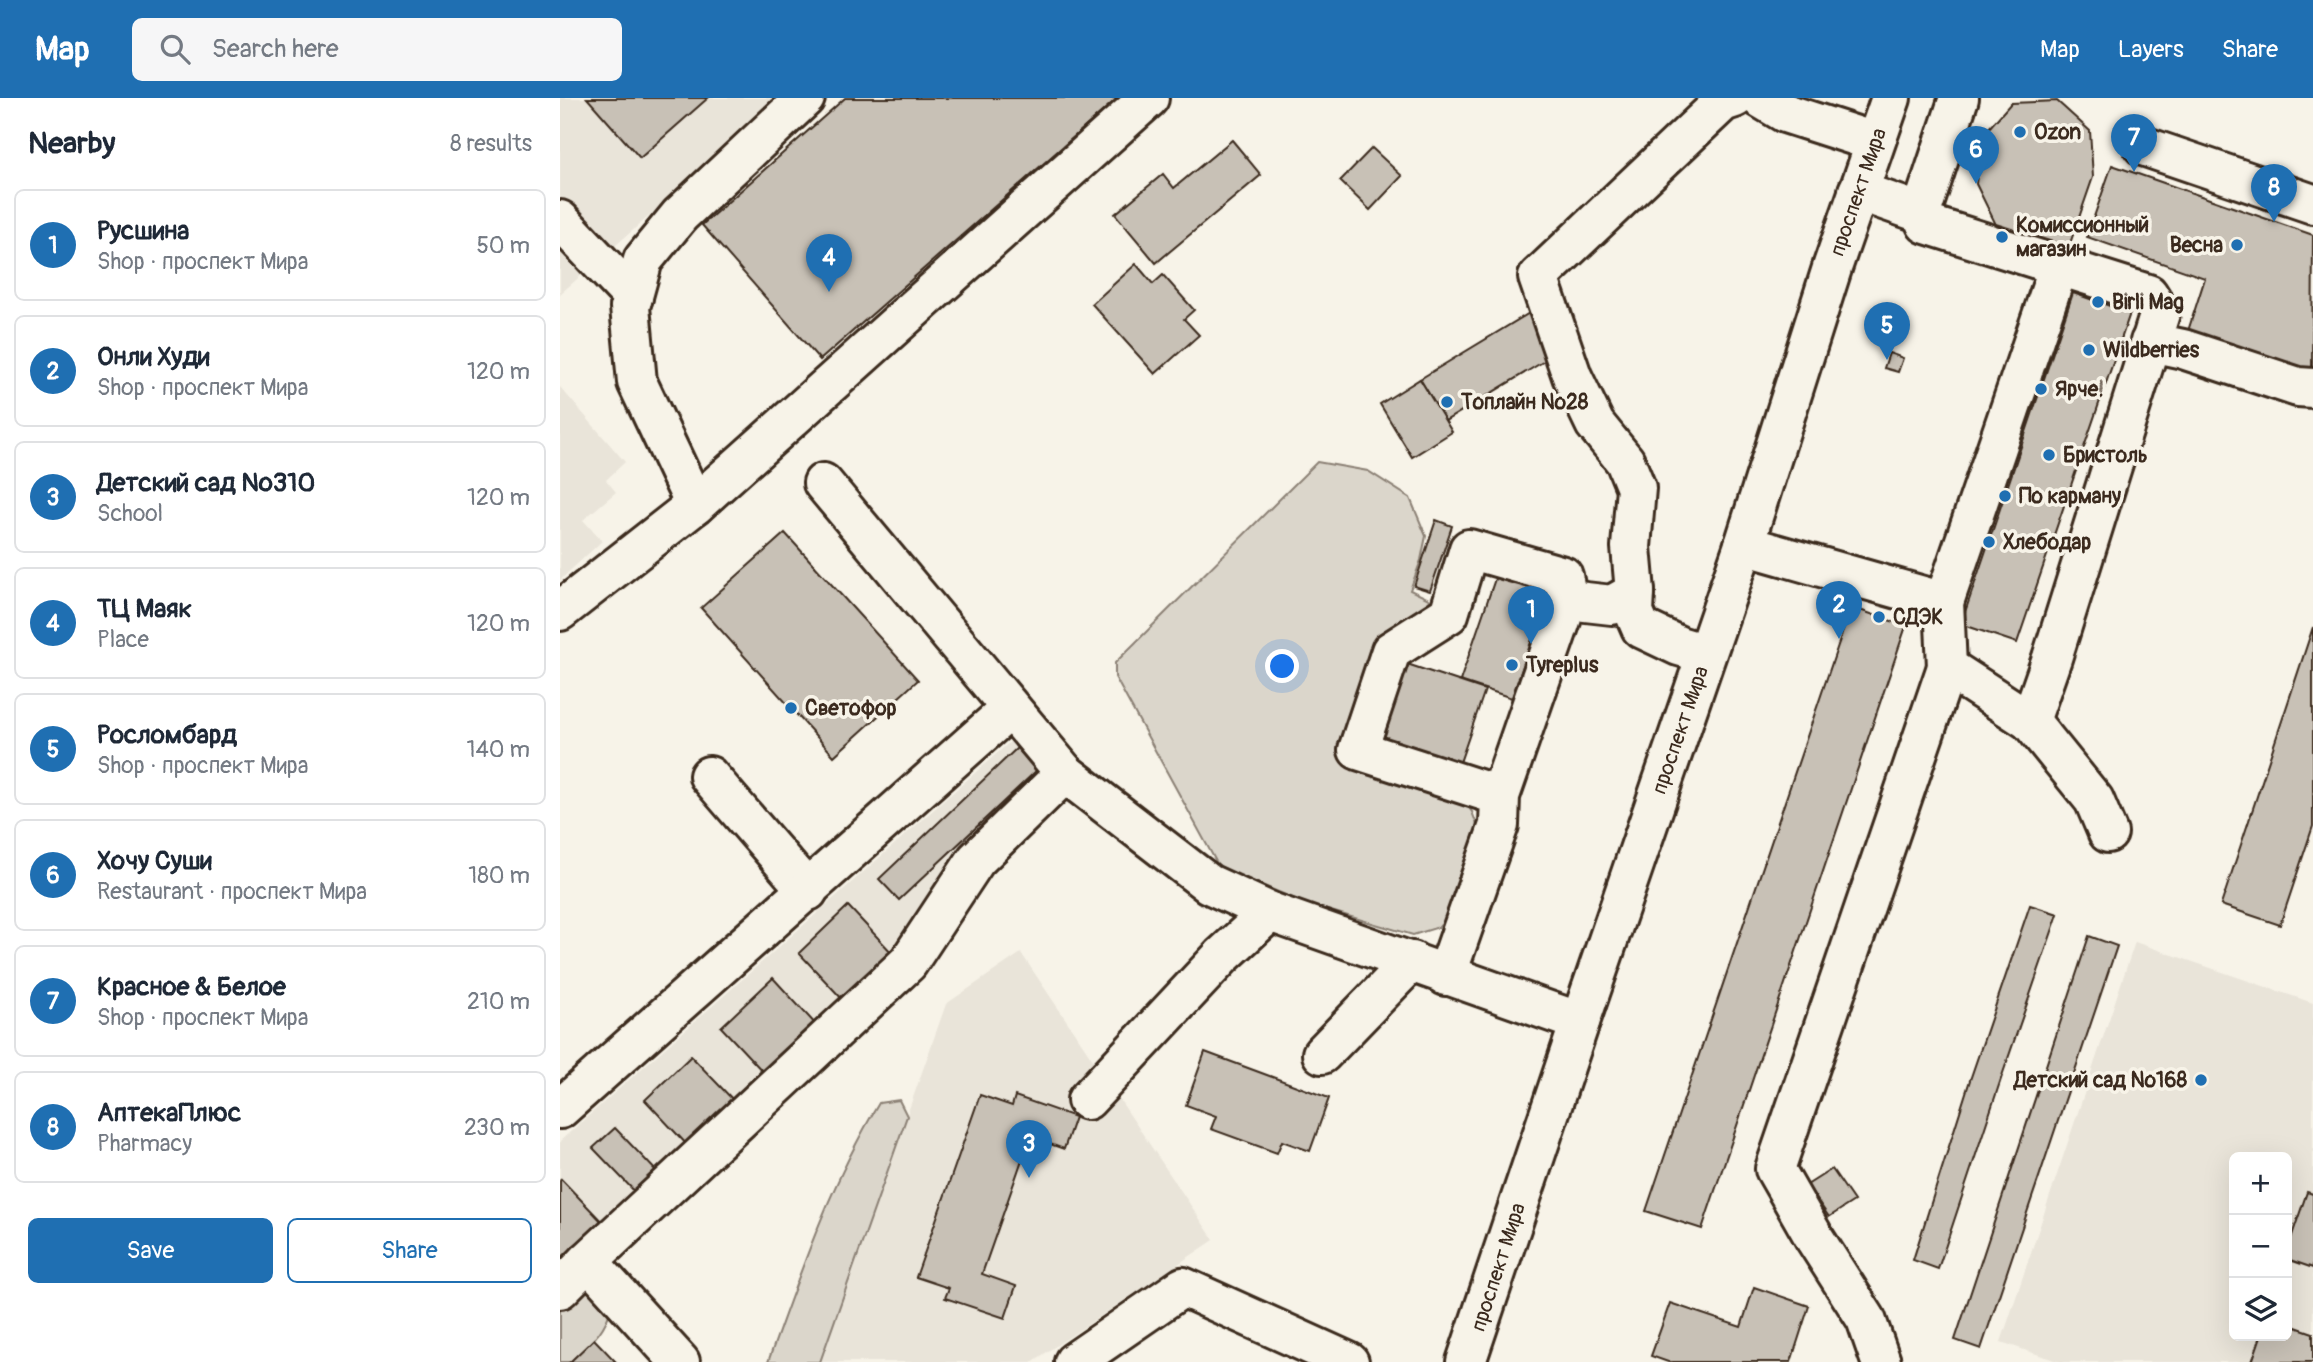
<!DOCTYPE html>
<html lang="en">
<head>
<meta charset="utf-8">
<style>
  :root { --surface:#fff; --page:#f6f6f7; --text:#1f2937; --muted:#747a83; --line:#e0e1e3; --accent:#1f6fb2 }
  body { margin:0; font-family:Pangolin,sans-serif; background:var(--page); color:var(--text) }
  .controls { position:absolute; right:21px; bottom:21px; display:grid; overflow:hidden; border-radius:10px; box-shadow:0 7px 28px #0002 }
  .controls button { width:63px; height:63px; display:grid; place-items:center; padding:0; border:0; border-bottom:2px solid var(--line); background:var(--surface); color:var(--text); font:35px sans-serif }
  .you { position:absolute; left:723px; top:569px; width:24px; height:24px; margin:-18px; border:5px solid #fff; border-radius:50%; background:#1a73e8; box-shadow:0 0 0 10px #1a73e833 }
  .badge { display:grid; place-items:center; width:46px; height:46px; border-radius:50%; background:var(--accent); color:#fff; font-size:23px; font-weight:700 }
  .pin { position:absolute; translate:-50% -58px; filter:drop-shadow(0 2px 4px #0008) }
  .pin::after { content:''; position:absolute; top:37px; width:24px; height:21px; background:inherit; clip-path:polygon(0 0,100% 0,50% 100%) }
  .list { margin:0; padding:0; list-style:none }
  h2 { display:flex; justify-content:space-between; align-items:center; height:91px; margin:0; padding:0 28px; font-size:30px }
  h2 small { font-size:23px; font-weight:400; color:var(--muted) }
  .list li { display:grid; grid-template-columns:46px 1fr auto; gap:21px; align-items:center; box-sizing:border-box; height:112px; margin:0 14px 14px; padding:0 14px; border:2px solid var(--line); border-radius:10px }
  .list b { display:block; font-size:26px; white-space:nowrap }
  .list p { margin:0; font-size:23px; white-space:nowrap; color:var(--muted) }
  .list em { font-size:23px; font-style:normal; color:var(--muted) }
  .actions { display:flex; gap:14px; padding:21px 28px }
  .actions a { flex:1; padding:16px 0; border:2px solid var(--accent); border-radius:10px; text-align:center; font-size:24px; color:var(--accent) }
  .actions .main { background:var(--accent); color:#fff }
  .icon { flex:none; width:38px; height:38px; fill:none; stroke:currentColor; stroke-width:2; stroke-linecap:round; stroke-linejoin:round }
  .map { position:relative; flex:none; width:1753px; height:1264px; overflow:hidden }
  header { display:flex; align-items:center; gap:42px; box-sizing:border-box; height:98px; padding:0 35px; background:var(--accent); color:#fff }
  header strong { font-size:33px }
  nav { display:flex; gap:38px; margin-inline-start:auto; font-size:24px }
  .search { width:490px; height:63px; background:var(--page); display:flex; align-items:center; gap:18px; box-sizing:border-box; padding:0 24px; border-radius:10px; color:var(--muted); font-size:26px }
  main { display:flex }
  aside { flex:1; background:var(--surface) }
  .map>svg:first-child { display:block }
  .built { fill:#e9e4d9; fill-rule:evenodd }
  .green { fill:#dbd6cb; stroke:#8b8074; stroke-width:2 }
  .building { fill:#c8c1b6; stroke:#3b2a1e; stroke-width:2 }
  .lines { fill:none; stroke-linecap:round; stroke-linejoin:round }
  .minor-casing { stroke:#3b2a1e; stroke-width:44 }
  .major-casing { stroke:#3b2a1e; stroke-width:44 }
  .minor { stroke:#f7f3e8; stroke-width:38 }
  .major { stroke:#f7f3e8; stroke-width:38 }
  .poi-dot { fill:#1f6fb2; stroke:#f7f3e8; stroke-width:2.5 }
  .labels { text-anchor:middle; stroke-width:7; stroke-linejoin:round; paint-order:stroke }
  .poi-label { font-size:21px; font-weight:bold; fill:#3b2a1e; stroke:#f7f3e8; text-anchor:start }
  .street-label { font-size:21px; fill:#3b2a1e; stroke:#f7f3e8 }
</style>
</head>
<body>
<header>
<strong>Map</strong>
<div class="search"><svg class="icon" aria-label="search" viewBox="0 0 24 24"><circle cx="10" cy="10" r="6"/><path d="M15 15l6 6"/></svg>Search here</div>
<nav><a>Map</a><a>Layers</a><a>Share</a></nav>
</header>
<main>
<aside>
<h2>Nearby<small>8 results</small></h2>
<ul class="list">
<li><span class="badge">1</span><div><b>Русшина</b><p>Shop · проспект Мира</p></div><em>50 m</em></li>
<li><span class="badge">2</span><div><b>Онли Худи</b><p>Shop · проспект Мира</p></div><em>120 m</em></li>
<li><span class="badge">3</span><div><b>Детский сад №310</b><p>School</p></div><em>120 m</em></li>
<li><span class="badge">4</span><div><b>ТЦ Маяк</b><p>Place</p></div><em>120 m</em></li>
<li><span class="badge">5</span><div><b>Росломбард</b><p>Shop · проспект Мира</p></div><em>140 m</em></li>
<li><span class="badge">6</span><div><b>Хочу Суши</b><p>Restaurant · проспект Мира</p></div><em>180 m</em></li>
<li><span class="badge">7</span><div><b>Красное &amp; Белое</b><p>Shop · проспект Мира</p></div><em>210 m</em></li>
<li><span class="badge">8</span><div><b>АптекаПлюс</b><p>Pharmacy</p></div><em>230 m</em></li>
</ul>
<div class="actions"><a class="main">Save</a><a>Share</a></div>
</aside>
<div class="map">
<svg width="1753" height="1264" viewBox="0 0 1753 1264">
  <rect width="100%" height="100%" fill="#f7f3e8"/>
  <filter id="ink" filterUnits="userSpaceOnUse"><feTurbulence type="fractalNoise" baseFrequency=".0143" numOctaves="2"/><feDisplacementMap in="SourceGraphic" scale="14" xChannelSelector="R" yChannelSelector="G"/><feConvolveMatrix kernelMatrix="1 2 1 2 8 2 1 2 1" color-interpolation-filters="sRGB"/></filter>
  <g filter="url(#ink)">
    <!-- built -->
    <g class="built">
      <polygon points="0,0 224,0 0,196"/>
      <polygon points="0,289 65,364 46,382 56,394 23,422 42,443 0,482"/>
      <polygon points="452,642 484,676 344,858 0,1181 0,1043"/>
      <path d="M1575,844L1753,905V1264H1500L1441,1244ZM1674,1059H1727V1238H1674Z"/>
      <polygon points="461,855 654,1142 472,1264 260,1264 386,906"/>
    </g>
    <!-- green -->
    <g class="green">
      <polygon points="757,364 808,373 850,400 866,438 861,462 850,492 869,501 874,511 820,545 899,696 912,714 922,740 903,802 879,829 853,837 747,806 659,769 555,579 555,565"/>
      <path d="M339,1002L347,1018L260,1264H208C240,1175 270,1086 319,1005Z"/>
      <path d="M15,1192L41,1194L52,1208C44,1236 30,1245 10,1264H0V1211Z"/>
    </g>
    <!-- building -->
    <g class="building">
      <polygon points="27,0 148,0 80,60"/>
      <polygon points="285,0 558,0 260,262 142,127"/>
      <polygon points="1497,3 1530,33 1533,79 1505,160 1442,139 1416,86 1421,39 1451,5"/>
      <polygon points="672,42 701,77 596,165 555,116 603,76 614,90"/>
      <polygon points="812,50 842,78 810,112 780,83"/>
      <polygon points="1552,67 1753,137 1752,275 1628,233 1645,180 1527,139"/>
      <polygon points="576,166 593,186 603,177 634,212 624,221 639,237 595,276 532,206"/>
      <polygon points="1513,195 1570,215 1457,545 1401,526"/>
      <polygon points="971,214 996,256 885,323 860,281"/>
      <polygon points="1329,255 1343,260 1338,274 1324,270"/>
      <polygon points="860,281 892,334 852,359 820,306"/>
      <polygon points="876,422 892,428 870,493 854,488"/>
      <polygon points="225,435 358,582 274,658 141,510"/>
      <polygon points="937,475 989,492 952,600 900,583"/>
      <polygon points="1291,509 1346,528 1142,1131 1086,1113"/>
      <polygon points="1753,529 1753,728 1720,827 1661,807"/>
      <polygon points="844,565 925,592 897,673 817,645"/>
      <polygon points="457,650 477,672 339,802 319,781"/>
      <polygon points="1470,807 1498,816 1443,975 1378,1171 1353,1162 1410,982"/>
      <polygon points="288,808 334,857 285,904 239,855"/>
      <polygon points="1529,838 1557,848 1421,1251 1395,1242"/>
      <polygon points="213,880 258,929 207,978 161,929"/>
      <polygon points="645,954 769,1000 750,1053 722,1043 717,1055 651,1031 656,1018 626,1007"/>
      <polygon points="131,958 177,1006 130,1050 85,1002"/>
      <polygon points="420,997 452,1008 455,998 515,1019 504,1051 470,1039 422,1176 456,1188 445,1220 385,1200 389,1190 356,1179"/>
      <polygon points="55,1030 101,1078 80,1099 33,1050"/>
      <polygon points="1272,1071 1294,1103 1269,1119 1247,1087"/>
      <polygon points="1,1081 47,1129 0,1167 0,1083"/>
      <polygon points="1747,1094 1753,1096 1753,1170 1727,1161 1727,1152"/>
      <polygon points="1194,1189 1249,1208 1231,1264 1108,1264 1091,1258 1110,1205 1181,1229"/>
      <polygon points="1727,1226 1753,1235 1753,1264 1692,1264 1701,1238 1727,1238"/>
      <polygon points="34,1241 56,1264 10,1264"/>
    </g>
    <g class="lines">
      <!-- minor casing -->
      <g class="minor-casing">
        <g id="minor">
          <polyline points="1200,0 1225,15 1315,44"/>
          <polyline points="1583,48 1753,106"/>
          <polyline points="1361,115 1399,0"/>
          <polyline points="0,122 73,199"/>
          <polyline points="1590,244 1623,251 1738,289 1753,290"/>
          <polyline points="263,385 505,675 649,786 710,814 1020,924"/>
          <polyline points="135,407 77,284 70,209 83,162 120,117 245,0"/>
          <polyline points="1184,447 1384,504 1387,569 1470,623 1492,560 1600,215 1588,196 1366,126 1361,115 1298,93"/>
          <polyline points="1008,502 1052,507 1075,494"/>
          <polyline points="1384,504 1499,168"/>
          <polyline points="0,513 135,407 589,0"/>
          <polyline points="1146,556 1119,548 1081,530 1074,514 1075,494 1071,449 1076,390 1065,363 1035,326 1012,278 978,179 1163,4 1175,0"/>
          <polyline points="1470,623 1534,702 1548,735"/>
          <polyline points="149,678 248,793"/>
          <polyline points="886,878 939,727 940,698 1008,502 1003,478 909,451 889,516 831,553 798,652 940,698"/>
          <polyline points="762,956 852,863"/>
          <polyline points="527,1002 662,858 710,814"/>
          <polyline points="0,1011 450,611"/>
          <polyline points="0,1191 28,1163"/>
          <polyline points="120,1264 28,1163 348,865 416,762 505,675"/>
          <polyline points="514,1264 623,1189 789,1264"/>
          <polyline points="1321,1264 1306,1221 1255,1141 1215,1071 1387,569"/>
        </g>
      </g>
      <!-- major casing -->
      <g class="major-casing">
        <polyline id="major" points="906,1264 1020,924 1184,447 1273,167 1331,0"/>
      </g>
      <!-- minor -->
      <use href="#minor" class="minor"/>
      <!-- major -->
      <use href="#major" class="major"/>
    </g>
  </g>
  <!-- markers -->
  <g class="poi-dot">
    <circle cx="1460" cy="34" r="7"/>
    <circle cx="1442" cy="139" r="7"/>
    <circle cx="1677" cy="147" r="7"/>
    <circle cx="1538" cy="204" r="7"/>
    <circle cx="1529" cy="252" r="7"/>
    <circle cx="1481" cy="291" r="7"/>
    <circle cx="887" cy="304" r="7"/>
    <circle cx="1489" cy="357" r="7"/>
    <circle cx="1445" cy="398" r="7"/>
    <circle cx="1429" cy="444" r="7"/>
    <circle cx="1319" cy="519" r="7"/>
    <circle cx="952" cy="567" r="7"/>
    <circle cx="231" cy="610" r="7"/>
    <circle cx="1641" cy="982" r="7"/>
  </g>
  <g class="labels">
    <!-- poi labels -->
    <g class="poi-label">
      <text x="1474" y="41">Ozon</text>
      <text x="1456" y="134">Комиссионный<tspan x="1456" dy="24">магазин</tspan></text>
      <text x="1663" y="154" text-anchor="end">Весна</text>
      <text x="1552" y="211">Birli Mag</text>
      <text x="1543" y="259">Wildberries</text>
      <text x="1495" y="298">Ярче!</text>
      <text x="901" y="311">Топлайн №28</text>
      <text x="1503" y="364">Бристоль</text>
      <text x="1459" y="405">По карману</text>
      <text x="1443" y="451">Хлебодар</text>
      <text x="1333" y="526">СДЭК</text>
      <text x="966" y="574">Tyreplus</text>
      <text x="245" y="617">Светофор</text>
      <text x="1627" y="989" text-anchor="end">Детский сад №168</text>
    </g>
    <!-- street labels -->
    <g class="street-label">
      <text transform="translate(1298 94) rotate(-71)" y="7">проспект Мира</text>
      <text transform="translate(1120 632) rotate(-71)" y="7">проспект Мира</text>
      <text transform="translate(938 1169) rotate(-72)" y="7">проспект Мира</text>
    </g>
  </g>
</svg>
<div class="controls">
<button>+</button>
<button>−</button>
<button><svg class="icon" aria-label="layers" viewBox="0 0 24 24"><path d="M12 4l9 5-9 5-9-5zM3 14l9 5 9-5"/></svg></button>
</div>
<div class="you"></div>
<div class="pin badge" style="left:971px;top:546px">1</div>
<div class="pin badge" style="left:1279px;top:541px">2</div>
<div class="pin badge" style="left:469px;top:1080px">3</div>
<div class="pin badge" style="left:269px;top:194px">4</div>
<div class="pin badge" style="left:1327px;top:262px">5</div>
<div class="pin badge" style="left:1416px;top:86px">6</div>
<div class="pin badge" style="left:1574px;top:74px">7</div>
<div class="pin badge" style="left:1714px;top:124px">8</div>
</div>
</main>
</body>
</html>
